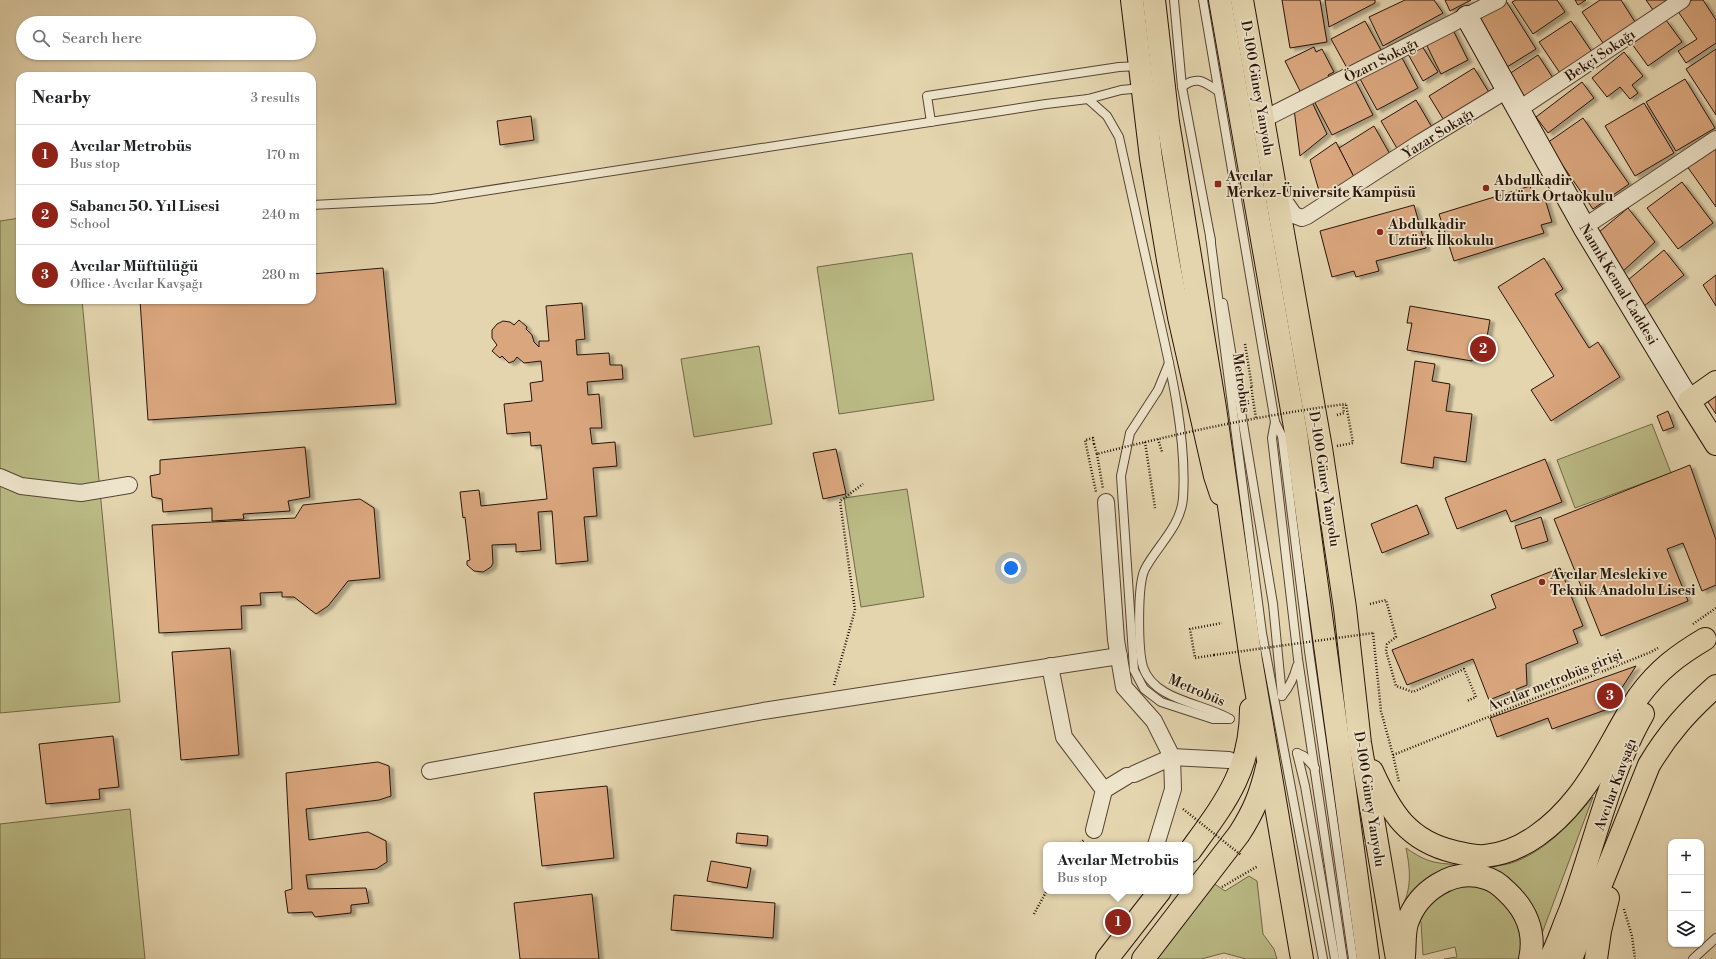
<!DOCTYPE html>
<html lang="en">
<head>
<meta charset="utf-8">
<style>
  :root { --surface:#fff; --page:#f2f2f2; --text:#202124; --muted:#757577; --line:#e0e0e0; --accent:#8f2418 }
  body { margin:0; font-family:"Libre Bodoni",serif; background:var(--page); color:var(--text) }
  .controls { position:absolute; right:12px; bottom:12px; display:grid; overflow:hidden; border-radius:8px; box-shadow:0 1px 3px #0004 }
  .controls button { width:36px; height:36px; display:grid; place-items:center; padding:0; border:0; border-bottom:1px solid var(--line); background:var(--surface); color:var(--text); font:20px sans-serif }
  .you { position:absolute; left:1011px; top:568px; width:14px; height:14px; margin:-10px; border:3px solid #fff; border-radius:50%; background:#1a73e8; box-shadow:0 0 0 6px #1a73e833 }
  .badge { display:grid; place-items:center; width:26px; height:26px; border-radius:50%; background:var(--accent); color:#fff; font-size:13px; font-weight:700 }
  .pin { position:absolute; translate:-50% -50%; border:2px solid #fff; box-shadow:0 1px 4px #0006 }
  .popup { position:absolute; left:1043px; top:842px; width:150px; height:52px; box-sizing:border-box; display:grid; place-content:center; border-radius:8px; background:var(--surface); filter:drop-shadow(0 1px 3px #0005); font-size:13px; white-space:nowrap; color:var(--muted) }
  .popup b { font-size:15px; color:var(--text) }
  .popup::after { content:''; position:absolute; left:50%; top:100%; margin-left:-8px; border:8px solid transparent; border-top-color:var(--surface) }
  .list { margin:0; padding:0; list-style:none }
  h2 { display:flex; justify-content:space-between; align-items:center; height:52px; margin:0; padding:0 16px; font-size:17px }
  h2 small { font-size:13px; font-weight:400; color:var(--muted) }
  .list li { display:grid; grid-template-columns:26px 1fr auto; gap:12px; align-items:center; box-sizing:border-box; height:60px; padding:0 16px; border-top:1px solid var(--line) }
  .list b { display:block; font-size:15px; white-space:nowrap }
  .list p { margin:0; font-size:13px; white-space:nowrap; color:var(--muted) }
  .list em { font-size:13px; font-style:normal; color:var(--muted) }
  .icon { flex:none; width:22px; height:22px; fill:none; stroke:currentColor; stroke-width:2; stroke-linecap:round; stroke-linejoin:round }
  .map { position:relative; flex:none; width:1716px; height:959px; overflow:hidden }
  .search { position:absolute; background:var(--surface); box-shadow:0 1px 3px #0004; left:16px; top:16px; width:300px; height:44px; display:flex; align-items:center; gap:10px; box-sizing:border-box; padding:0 14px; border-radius:22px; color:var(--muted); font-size:15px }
  .panel { position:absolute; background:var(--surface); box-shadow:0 1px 3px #0004; left:16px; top:72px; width:300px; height:232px; border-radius:12px }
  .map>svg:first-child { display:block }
  .green { fill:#bbbb86; stroke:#726848 }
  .building { fill:#daa67e; stroke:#28140a; filter:url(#shadow) }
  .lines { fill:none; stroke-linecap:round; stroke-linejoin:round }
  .lane-casing { stroke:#574433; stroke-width:10 }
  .street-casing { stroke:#574433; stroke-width:18 }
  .secondary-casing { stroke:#28140a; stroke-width:24 }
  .primary-casing { stroke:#28140a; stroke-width:24 }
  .highway-casing { stroke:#28140a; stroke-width:24 }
  .path { stroke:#28140a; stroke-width:2.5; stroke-dasharray:1 2; stroke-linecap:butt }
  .lane { stroke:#ede4cb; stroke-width:8 }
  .street { stroke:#ede4cb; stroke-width:16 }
  .secondary { stroke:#ede4cb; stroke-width:22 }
  .primary { stroke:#e4d5af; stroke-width:22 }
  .highway { stroke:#e4d5af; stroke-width:22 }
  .path-bridge { stroke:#28140a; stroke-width:2.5; stroke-dasharray:1 2; stroke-linecap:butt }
  .poi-dot { fill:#8f2418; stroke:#ede4cb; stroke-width:1.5 }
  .labels { text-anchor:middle; stroke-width:3.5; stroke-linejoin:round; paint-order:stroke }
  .street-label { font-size:14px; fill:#28140a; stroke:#ede4cb }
  .poi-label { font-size:14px; font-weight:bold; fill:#28140a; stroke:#ede4cb; text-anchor:start }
</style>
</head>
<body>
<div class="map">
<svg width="1716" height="959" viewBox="0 0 1716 959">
  <defs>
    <filter id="shadow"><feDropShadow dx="4.5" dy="2.5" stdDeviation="1" flood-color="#0004"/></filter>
  </defs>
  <rect width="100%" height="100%" fill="#e4d5af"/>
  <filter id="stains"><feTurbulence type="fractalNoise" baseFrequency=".005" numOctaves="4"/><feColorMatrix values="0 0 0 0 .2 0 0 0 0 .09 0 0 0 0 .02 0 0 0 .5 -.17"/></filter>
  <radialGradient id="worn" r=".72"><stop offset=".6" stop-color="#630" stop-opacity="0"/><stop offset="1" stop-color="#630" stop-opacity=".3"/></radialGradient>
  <!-- green -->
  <g class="green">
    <polygon points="20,218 20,300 82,300 120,702 0,713 0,221"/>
    <polygon points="912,253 934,400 839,414 817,267"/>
    <polygon points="759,346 772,424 694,437 681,359"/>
    <polygon points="1652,424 1671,473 1575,508 1557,460"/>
    <polygon points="907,489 924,597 861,607 844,498"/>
    <path d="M1593,797L1541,936C1536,908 1522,885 1496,872L1403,905C1412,886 1410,868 1406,848C1429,864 1436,863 1463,865C1480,866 1501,868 1517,861C1549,848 1571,822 1593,797Z"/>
    <polygon points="130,809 145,959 0,959 0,824"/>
    <polygon points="1249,876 1257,881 1263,934 1274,949 1277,959 1246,959 1224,953 1201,959 1154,959 1213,883 1225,891"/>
    <path d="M1467,884L1491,889L1509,902L1522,935L1520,959H1444L1457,957L1455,947L1423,955L1421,922L1416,920C1433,897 1439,892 1467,884Z"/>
  </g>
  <!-- building -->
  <g class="building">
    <polygon points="1282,0 1320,0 1327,42 1290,48"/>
    <polygon points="1325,0 1375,0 1375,3 1329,27"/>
    <polygon points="1405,0 1434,0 1443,13 1383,46 1369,17"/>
    <polygon points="1445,0 1471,0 1450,11"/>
    <polygon points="1516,0 1557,0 1565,12 1533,34 1512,2"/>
    <polygon points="1575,0 1586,0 1578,5"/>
    <polygon points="1600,0 1621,0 1635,22 1603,43 1582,12"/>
    <polygon points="1646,0 1669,0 1653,10"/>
    <polygon points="1692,0 1703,0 1716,20 1716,43 1686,63 1678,51 1697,39 1677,10"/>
    <polygon points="1506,1 1536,49 1507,67 1477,19"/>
    <polygon points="1666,20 1682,42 1648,66 1632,44"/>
    <polygon points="1365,21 1381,50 1347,68 1331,39"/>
    <polygon points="1571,21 1592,52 1560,73 1539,42"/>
    <polygon points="1452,28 1468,60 1441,74 1425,42"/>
    <polygon points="1422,46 1438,72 1423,81 1408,54"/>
    <polygon points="1314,47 1316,52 1322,49 1334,72 1328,75 1330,79 1301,93 1285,61"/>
    <polygon points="1716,49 1716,115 1686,69"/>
    <polygon points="1624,52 1643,76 1632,85 1638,93 1630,99 1620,87 1607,97 1592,78"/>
    <polygon points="1400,54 1418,88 1377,110 1359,77"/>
    <polygon points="1538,55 1553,78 1524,97 1509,74"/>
    <polygon points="1474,68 1490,94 1445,122 1429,96"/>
    <polygon points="1685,79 1715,128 1676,151 1646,102"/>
    <polygon points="1355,80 1373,115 1332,135 1314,101"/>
    <polygon points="1582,82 1594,98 1548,133 1536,117"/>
    <polygon points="1311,100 1327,134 1300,156 1294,109"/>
    <polygon points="1416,100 1433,129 1398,150 1381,121"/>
    <polygon points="1644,103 1674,153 1635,176 1605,126"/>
    <polygon points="531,116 534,140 500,145 497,121"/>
    <polygon points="1583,118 1629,184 1593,209 1547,143"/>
    <polygon points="1374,126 1391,156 1355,179 1339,148"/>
    <polygon points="1716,140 1716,207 1684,162"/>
    <polygon points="1336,142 1355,179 1322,201 1310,160"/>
    <polygon points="1682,182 1713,223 1678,249 1647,208"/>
    <polygon points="1530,186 1535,202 1545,199 1552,222 1541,225 1544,233 1454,261 1439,214"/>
    <polygon points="1414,205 1426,248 1376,261 1379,271 1356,277 1354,271 1332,277 1320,231"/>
    <polygon points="1628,208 1655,242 1622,272 1599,232"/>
    <polygon points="1664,250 1684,275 1644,306 1628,280"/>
    <polygon points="1544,258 1563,289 1555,294 1589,348 1598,342 1620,377 1551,421 1531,390 1554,376 1498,287"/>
    <polygon points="383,268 396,404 148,420 140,300 312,300 312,274"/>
    <polygon points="1716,275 1716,306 1703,285"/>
    <polygon points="582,303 585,339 576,340 577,355 609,353 610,365 622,365 623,379 587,382 588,395 599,394 602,428 590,428 592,444 615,442 617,466 593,468 597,516 584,517 588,561 556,564 552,511 538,512 541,550 516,552 516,544 492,545 493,563 491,567 483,572 474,571 467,565 467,561 470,560 465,517 463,518 460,492 479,490 481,506 547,499 541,445 531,446 530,432 507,434 504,404 532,401 530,383 543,381 541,361 524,363 517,357 514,361 509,363 502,356 500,358 492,351 497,345 492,338 492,330 497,324 503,321 510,322 514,325 519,320 527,327 526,329 532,335 534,342 539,347 539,341 549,341 546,306"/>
    <polygon points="1410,306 1490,320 1485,348 1474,346 1472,361 1407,350 1412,323 1407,323"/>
    <polygon points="1415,361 1435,364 1432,381 1450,384 1446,411 1472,414 1466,462 1434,457 1433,468 1401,463"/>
    <polygon points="1716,392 1716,414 1706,399"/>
    <polygon points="1668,411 1674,427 1663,431 1657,416"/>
    <polygon points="305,447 310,497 288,501 290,511 243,514 244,519 212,521 212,508 163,512 162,499 152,497 150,476 160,474 160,460"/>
    <polygon points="836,449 846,494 823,499 813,453"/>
    <polygon points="1545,459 1562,502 1511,522 1506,510 1457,529 1445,498"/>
    <polygon points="1690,465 1716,540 1716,585 1702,591 1683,543 1667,549 1688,601 1601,636 1554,519"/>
    <polygon points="360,499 374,508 380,578 348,581 328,606 316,614 294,597 282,597 282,592 260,593 261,605 241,606 242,629 159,633 152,525 295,518 303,505"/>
    <polygon points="1417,505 1429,534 1382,553 1371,524"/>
    <polygon points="1541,517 1548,541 1522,549 1515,526"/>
    <polygon points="1560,568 1583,626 1573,630 1578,643 1526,664 1527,685 1489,700 1473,659 1407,685 1392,650 1496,608 1491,595"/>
    <polygon points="230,648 239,755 181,760 172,652"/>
    <polygon points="1636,666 1608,709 1552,729 1548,718 1497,737 1490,718"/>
    <polygon points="113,736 119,787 99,789 100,799 46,804 39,744"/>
    <polygon points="378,762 389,766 391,796 379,800 306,809 309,840 368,832 386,841 387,862 376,869 306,875 308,889 366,888 369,903 351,905 351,913 315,917 312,912 288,913 285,891 292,889 286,773"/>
    <polygon points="607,786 614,858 542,866 534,793"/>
    <polygon points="737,833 768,836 767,846 736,843"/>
    <polygon points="711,861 751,868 747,888 707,881"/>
    <polygon points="592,894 599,959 520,959 514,903"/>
    <polygon points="674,895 775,903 773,938 671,930"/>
  </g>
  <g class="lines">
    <!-- lane casing -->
    <g class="lane-casing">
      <g id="lane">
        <polyline points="1174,0 1182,87 1211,241"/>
        <polyline points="1203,0 1275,422 1282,436 1309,651 1353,959"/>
        <path d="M1182,87C1197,75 1204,82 1218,91"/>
        <path d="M1088,99L1107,116L1119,137C1132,195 1145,254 1158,313C1171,370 1187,439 1183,498C1181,526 1157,546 1145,569C1137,584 1138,650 1143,667C1154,701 1204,703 1230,719"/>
        <polyline points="931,122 927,96 1119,67 1139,66"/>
        <polyline points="312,205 432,199 1046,104 1088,99 1121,90 1142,88"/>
        <polyline points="1210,236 1262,633 1323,959"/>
        <polyline points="1223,303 1273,604 1282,696"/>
        <polyline points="1169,363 1158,390 1130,433 1121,476 1134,670 1144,689 1161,702 1213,719 1229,719"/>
        <polyline points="1275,422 1272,438 1298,659 1343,959"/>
        <path d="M1282,696C1290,686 1294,678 1297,666"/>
        <polyline points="1297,753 1305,786 1335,959"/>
        <polyline points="1297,753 1304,756 1315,768"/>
        <polyline points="1693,959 1716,938"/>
      </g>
    </g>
    <!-- street casing -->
    <g class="street-casing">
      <g id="street">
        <polyline points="1518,110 1682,0"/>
        <polyline points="1262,120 1498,0"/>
        <polyline points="1278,192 1294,215 1302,218 1307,216 1418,144 1507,90"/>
        <polyline points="1584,227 1716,139"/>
        <polyline points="0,477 21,486 81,493 129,485"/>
        <polyline points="1106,502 1116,640 1124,687 1154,721 1172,757 1173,789 1156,845"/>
        <polyline points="1050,666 1064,737 1104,790 1094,830"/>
        <polyline points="430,771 763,711 1119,656"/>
        <polyline points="1134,774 1172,757 1229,760"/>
        <polyline points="1104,790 1127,776"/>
      </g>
    </g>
    <!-- secondary casing -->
    <g class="secondary-casing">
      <polyline id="secondary" points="1467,17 1584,227 1689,401"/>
    </g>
    <!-- primary casing -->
    <g class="primary-casing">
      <g id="primary">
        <polyline points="1132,0 1151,158 1168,260 1179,317 1215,476 1221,494"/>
        <polyline points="1242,0 1321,448 1345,608 1360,743 1397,959"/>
        <polyline points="1716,382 1689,401 1716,444"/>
        <path d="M1372,771C1391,813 1408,841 1455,852C1465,854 1475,857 1485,856C1522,853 1555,825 1577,797C1602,766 1617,729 1639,696C1658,670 1678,655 1705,639"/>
        <path d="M1404,956C1405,945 1404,933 1407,923C1418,891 1453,867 1486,878C1494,880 1501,886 1506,891C1526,909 1536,932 1530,959"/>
        <path d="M1550,959C1558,944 1563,927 1570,911C1594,847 1609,773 1643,714"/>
        <path d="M1571,959L1649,765C1668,733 1688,711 1716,686"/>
        <polyline points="1596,959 1600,931 1608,898"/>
      </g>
    </g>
    <!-- highway casing -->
    <g class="highway-casing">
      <g id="highway">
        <polyline points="1154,0 1168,122 1215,408 1251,660 1302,959"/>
        <polyline points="1220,0 1296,433 1368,959"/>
        <path d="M1190,851C1224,804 1251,771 1251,709"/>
        <polyline points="1107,959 1160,891"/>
        <path d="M1143,959L1239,834C1254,811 1261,793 1267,767"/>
      </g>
    </g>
    <!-- path -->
    <g class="path">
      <polyline points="1245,344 1252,387"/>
      <polyline points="1251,387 1256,418"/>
      <polyline points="1337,415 1344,413 1343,405"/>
      <polyline points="1158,439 1162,452"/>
      <polyline points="1145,442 1155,508"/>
      <polyline points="1094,444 1093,438 1085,440 1096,492"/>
      <polyline points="1337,446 1353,443 1346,404"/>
      <polyline points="1097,454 1103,489"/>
      <polyline points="1370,604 1386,600 1396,637 1387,644 1386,651 1396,686 1413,692 1464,669 1476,697 1467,701"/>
      <polyline points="1693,624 1716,608"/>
      <polyline points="1373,633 1381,711 1393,755 1399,782"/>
      <polyline points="1214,655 1195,658 1190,629 1222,623"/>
      <polyline points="834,685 855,610 840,501 863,484"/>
      <polyline points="1393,755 1651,652 1658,648"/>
      <polyline points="1078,845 1084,840"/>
      <polyline points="1222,887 1258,866"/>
      <polyline points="1624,909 1632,936 1635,959"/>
      <polyline points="1034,914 1046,892"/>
    </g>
    <!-- lane -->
    <use href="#lane" class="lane"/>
    <!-- street -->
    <use href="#street" class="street"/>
    <!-- secondary -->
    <use href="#secondary" class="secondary"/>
    <!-- primary -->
    <use href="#primary" class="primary"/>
    <!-- highway -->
    <use href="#highway" class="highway"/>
    <!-- path-bridge -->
    <g class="path-bridge">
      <path d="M1094,444L1097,454C1179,433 1262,415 1346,404"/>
      <polyline points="1214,655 1373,633"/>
      <polyline points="1183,809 1241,855"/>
    </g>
  </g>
  <!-- markers -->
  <g class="poi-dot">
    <rect x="1214" y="180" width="8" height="8" rx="2"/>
    <circle cx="1486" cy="188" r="4"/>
    <circle cx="1380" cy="232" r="4"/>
    <circle cx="1542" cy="582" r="4"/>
  </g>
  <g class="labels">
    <!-- street labels -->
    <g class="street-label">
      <text transform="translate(1600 55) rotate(-34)" y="5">Bekçi Sokağı</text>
      <text transform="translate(1381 60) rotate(-27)" y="5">Özarı Sokağı</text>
      <text transform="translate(1258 88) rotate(80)" y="5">D-100 Güney Yanyolu</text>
      <text transform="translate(1438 133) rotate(-32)" y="5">Yazar Sokağı</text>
      <text transform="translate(1619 284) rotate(59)" y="5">Namık Kemal Caddesi</text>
      <text transform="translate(1242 383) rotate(82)" y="5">Metrobüs</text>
      <text transform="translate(1325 479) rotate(81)" y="5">D-100 Güney Yanyolu</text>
      <text transform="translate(1555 680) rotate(-22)" y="5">Avcılar metrobüs girişi</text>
      <text transform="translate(1197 690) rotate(23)" y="5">Metrobüs</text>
      <text transform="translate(1615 784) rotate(-70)" y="5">Avcılar Kavşağı</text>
      <text transform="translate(1370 799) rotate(81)" y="5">D-100 Güney Yanyolu</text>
    </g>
    <!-- poi labels -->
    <g class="poi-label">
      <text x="1226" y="181">Avcılar<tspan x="1226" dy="16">Merkez-Üniversite Kampüsü</tspan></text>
      <text x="1494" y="185">Abdulkadir<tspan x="1494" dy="16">Uztürk Ortaokulu</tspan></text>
      <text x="1388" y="229">Abdulkadir<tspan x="1388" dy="16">Uztürk İlkokulu</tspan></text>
      <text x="1550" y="579">Avcılar Mesleki ve<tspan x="1550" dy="16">Teknik Anadolu Lisesi</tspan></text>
    </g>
  </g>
  <rect width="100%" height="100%" filter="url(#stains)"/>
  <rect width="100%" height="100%" fill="url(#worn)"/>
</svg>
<div class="controls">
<button>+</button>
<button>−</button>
<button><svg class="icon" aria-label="layers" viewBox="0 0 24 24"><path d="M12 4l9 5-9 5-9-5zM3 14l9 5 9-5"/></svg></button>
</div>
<div class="you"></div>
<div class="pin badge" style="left:1118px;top:922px">1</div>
<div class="popup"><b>Avcılar Metrobüs</b>Bus stop</div>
<div class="pin badge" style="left:1483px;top:349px">2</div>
<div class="pin badge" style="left:1610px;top:696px">3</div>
<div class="search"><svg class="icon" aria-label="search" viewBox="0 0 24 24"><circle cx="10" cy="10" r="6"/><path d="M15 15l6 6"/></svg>Search here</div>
<section class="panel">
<h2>Nearby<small>3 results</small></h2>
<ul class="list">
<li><span class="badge">1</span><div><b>Avcılar Metrobüs</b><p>Bus stop</p></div><em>170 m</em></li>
<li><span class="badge">2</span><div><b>Sabancı 50. Yıl Lisesi</b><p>School</p></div><em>240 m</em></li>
<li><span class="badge">3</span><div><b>Avcılar Müftülüğü</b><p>Office · Avcılar Kavşağı</p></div><em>280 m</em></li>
</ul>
</section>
</div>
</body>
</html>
